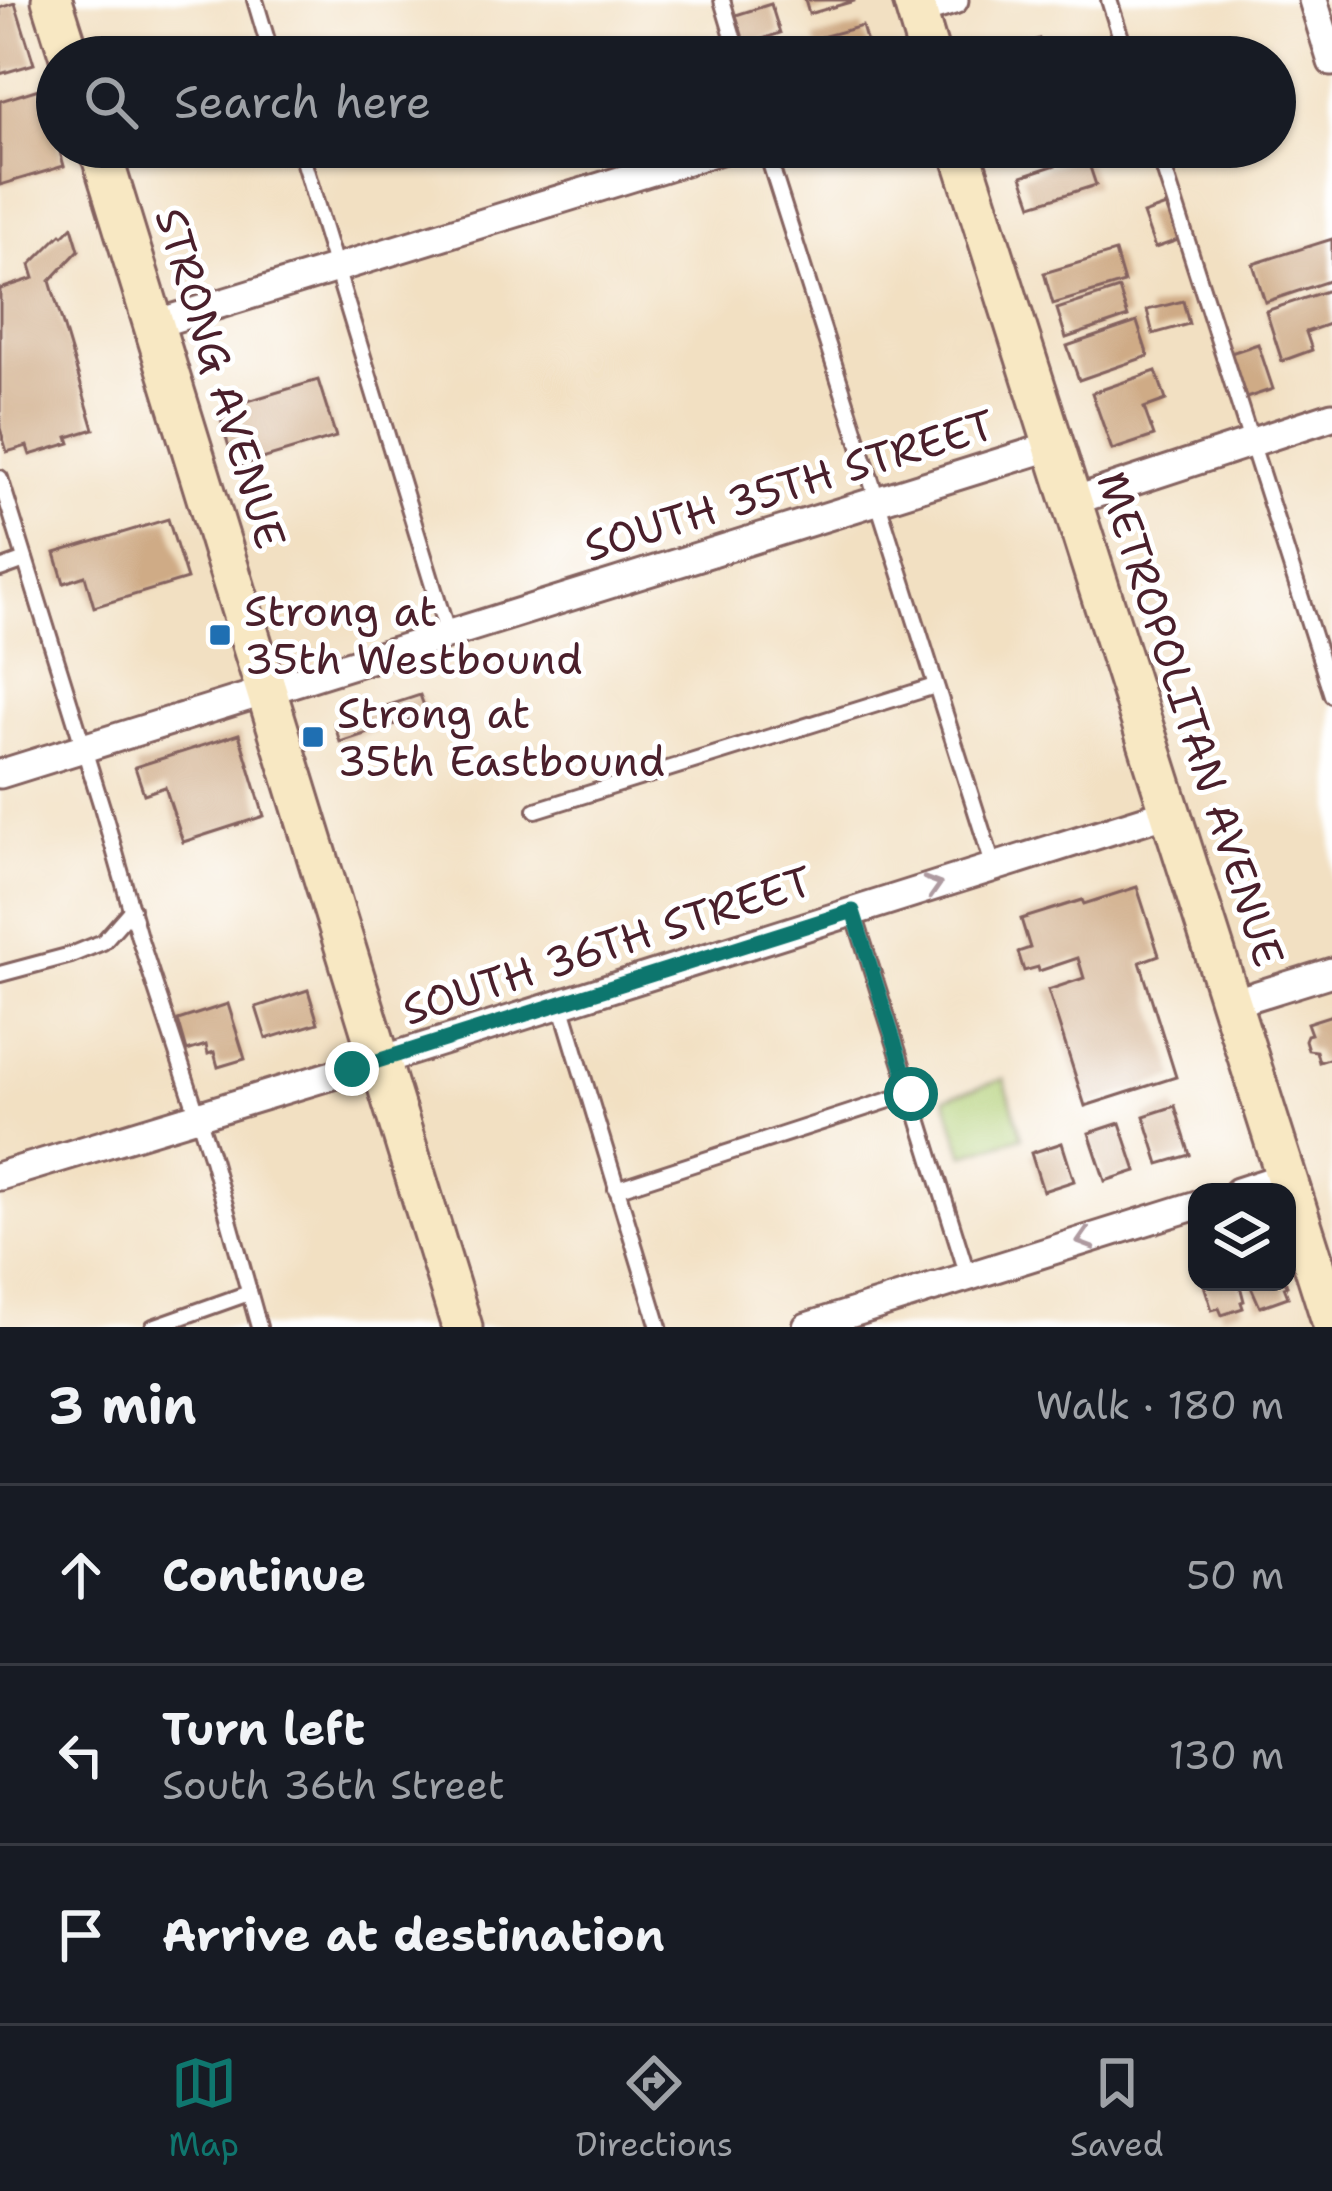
<!DOCTYPE html>
<html lang="en">
<head>
<meta charset="utf-8">
<style>
  :root { --surface:#171b24; --page:#242831; --text:#f1f3f6; --muted:#9ea1a6; --line:#363941; --accent:#0f766e }
  body { margin:0; font-family:"Shantell Sans",sans-serif; background:var(--page); color:var(--text) }
  .controls { position:absolute; right:36px; bottom:36px; display:grid; overflow:hidden; border-radius:24px; box-shadow:0 3px 9px #0004 }
  .controls button { width:108px; height:108px; display:grid; place-items:center; padding:0; border:0; border-bottom:3px solid var(--line); background:var(--surface); color:var(--text); font:60px sans-serif }
  .stop { position:absolute; width:36px; height:36px; margin:-27px; border:9px solid #0f766e; border-radius:50%; background:#fff }
  .stop.end { background:#0f766e; border-color:#fff; box-shadow:0 3px 12px #0008 }
  .list { margin:0; padding:0; list-style:none }
  h2 { display:flex; justify-content:space-between; align-items:center; height:156px; margin:0; padding:0 48px; font-size:51px }
  h2 small { font-size:39px; font-weight:400; color:var(--muted) }
  .list li { display:grid; grid-template-columns:78px 1fr auto; gap:36px; align-items:center; box-sizing:border-box; height:180px; padding:0 48px; border-top:3px solid var(--line) }
  .list b { display:block; font-size:45px; white-space:nowrap }
  .list p { margin:0; font-size:39px; white-space:nowrap; color:var(--muted) }
  .list em { font-size:39px; font-style:normal; color:var(--muted) }
  .icon { flex:none; width:66px; height:66px; fill:none; stroke:currentColor; stroke-width:2; stroke-linecap:round; stroke-linejoin:round }
  .map { position:relative; flex:none; width:1332px; height:1327px; overflow:hidden }
  .search { position:absolute; background:var(--surface); box-shadow:0 3px 9px #0004; left:36px; right:36px; top:36px; height:132px; display:flex; align-items:center; gap:30px; box-sizing:border-box; padding:0 42px; border-radius:66px; color:var(--muted); font-size:45px }
  .sheet { height:696px; background:var(--surface) }
  nav { display:flex; justify-content:space-around; align-items:center; box-sizing:border-box; height:168px; border-top:3px solid var(--line); background:var(--surface); font-size:33px; color:var(--muted) }
  nav a { display:grid; justify-items:center; gap:6px }
  nav .on { color:var(--accent) }
  .map>svg:first-child { display:block }
  .green { fill:#b1cf76; stroke:#7e7750; stroke-width:3 }
  .building { fill:#cfab86 }
  .lines { fill:none; stroke-linecap:round; stroke-linejoin:round }
  .lane-casing { stroke:#856360; stroke-width:20 }
  .street-casing { stroke:#856360; stroke-width:33 }
  .secondary-casing { stroke:#856360; stroke-width:45 }
  .lane { stroke:#fff; stroke-width:14 }
  .street { stroke:#fff; stroke-width:27 }
  .secondary { stroke:#f8e8c3; stroke-width:39 }
  .oneway { stroke:#ae9aa0 }
  .route { stroke:#0f766e; stroke-width:15 }
  .poi-dot { fill:#1f6fb2; stroke:#fff; stroke-width:4.5 }
  .labels { text-anchor:middle; stroke-width:10; stroke-linejoin:round; paint-order:stroke }
  .street-label { font-size:42px; fill:#4a1f2b; stroke:#fff }
  .poi-label { font-size:42px; fill:#4a1f2b; stroke:#fff; text-anchor:start }
</style>
</head>
<body>
<div class="map">
<svg width="1332" height="1327" viewBox="0 0 1332 1327">
  <rect width="100%" height="100%" fill="#fff"/>
  <filter id="ink" filterUnits="userSpaceOnUse"><feTurbulence type="fractalNoise" baseFrequency=".00833" numOctaves="2"/><feDisplacementMap in="SourceGraphic" scale="24" xChannelSelector="R" yChannelSelector="G"/><feConvolveMatrix kernelMatrix="1 2 1 2 8 2 1 2 1" color-interpolation-filters="sRGB"/></filter>
  <filter id="wash" filterUnits="userSpaceOnUse"><feTurbulence type="fractalNoise" baseFrequency=".004" numOctaves="4" result="noise"/><feDisplacementMap in="SourceGraphic" scale="48" xChannelSelector="R" yChannelSelector="G"/><feGaussianBlur stdDeviation="2.7" result="paint"/><feColorMatrix in="noise" values="0 0 0 0 0 0 0 0 0 0 0 0 0 0 0 0 0 1.4 0 .05"/><feComposite in="paint" operator="in"/></filter>
  <g filter="url(#wash)">
    <rect width="100%" height="100%" fill="#f2e0c2"/>
    <!-- green -->
    <polygon class="green" points="1004,1079 1022,1137 964,1155 945,1098"/>
    <g id="blocks">
      <!-- building -->
      <g class="building">
        <polygon points="805,0 854,0 854,1 809,14"/>
        <polygon points="15,3 34,64 0,74 0,8"/>
        <polygon points="771,4 780,33 745,45 736,15"/>
        <polygon points="862,26 871,57 819,57 814,39"/>
        <polygon points="1039,39 1045,57 987,57 987,56"/>
        <polygon points="781,40 786,57 752,57 750,49"/>
        <polygon points="42,88 64,166 0,185 0,101"/>
        <polygon points="1086,155 1096,185 1032,205 1022,176"/>
        <polygon points="1166,206 1178,240 1155,248 1143,214"/>
        <polygon points="72,227 79,250 50,281 94,429 68,437 70,443 30,455 27,446 7,452 0,428 0,289 34,278 30,265 61,234 63,236"/>
        <polygon points="1332,239 1332,280 1265,302 1253,264"/>
        <polygon points="1115,252 1124,283 1053,304 1044,273"/>
        <polygon points="1119,289 1128,317 1066,338 1057,309"/>
        <polygon points="1332,289 1332,323 1306,332 1312,350 1282,361 1266,311"/>
        <polygon points="1183,301 1189,324 1153,334 1147,310"/>
        <polygon points="1137,322 1148,356 1079,380 1067,346"/>
        <polygon points="1258,344 1273,389 1246,398 1231,353"/>
        <polygon points="1156,371 1166,400 1144,408 1154,436 1112,450 1092,393"/>
        <polygon points="318,380 336,437 235,467 218,410"/>
        <polygon points="168,519 187,579 94,607 85,576 64,583 55,553"/>
        <polygon points="420,695 427,714 340,742 334,723"/>
        <polygon points="239,734 264,816 183,842 165,787 144,794 135,767"/>
        <polygon points="1137,887 1159,955 1140,962 1176,1077 1085,1106 1048,990 1084,978 1078,958 1039,971 1038,967 1024,971 1018,952 1030,948 1021,919 1082,900 1084,904"/>
        <polygon points="308,990 318,1023 266,1039 256,1007"/>
        <polygon points="228,1004 245,1059 218,1067 214,1052 208,1054 206,1045 187,1051 178,1020"/>
        <polygon points="1332,1015 1332,1058 1319,1062 1316,1051 1308,1050 1305,1040 1307,1035 1311,1034 1307,1023"/>
        <polygon points="1175,1106 1190,1155 1159,1164 1144,1116"/>
        <polygon points="1120,1123 1136,1171 1105,1181 1089,1133"/>
        <polygon points="1062,1143 1074,1181 1043,1191 1031,1153"/>
        <polygon points="1203,1282 1239,1282 1244,1301 1241,1302 1243,1308 1222,1315 1219,1308 1212,1310"/>
        <polygon points="1249,1282 1286,1282 1287,1286 1284,1287 1288,1297 1260,1307"/>
      </g>
    </g>
  </g>
  <g filter="url(#ink)">
    <use href="#blocks" fill-opacity="0" stroke="#856360" stroke-width="3"/>
    <g class="lines">
      <!-- lane casing -->
      <g class="lane-casing">
        <g id="lane">
          <polyline points="255,0 272,57"/>
          <polyline points="722,0 739,57"/>
          <polyline points="1109,0 1127,57"/>
          <polyline points="299,147 448,635"/>
          <polyline points="765,147 994,868"/>
          <polyline points="1157,147 1332,695"/>
          <polyline points="0,478 102,807 139,937 212,1159 259,1327"/>
          <polyline points="0,569 25,560"/>
          <polyline points="536,810 935,686"/>
          <polyline points="853,911 911,1093"/>
          <polyline points="0,974 71,955 103,942 132,909"/>
          <polyline points="561,1004 659,1327"/>
          <polyline points="616,1189 911,1093 968,1276"/>
          <polyline points="153,1327 249,1293"/>
        </g>
      </g>
      <!-- street casing -->
      <g class="street-casing">
        <g id="street">
          <polyline points="1313,0 1332,62"/>
          <polyline points="916,12 954,0"/>
          <polyline points="155,324 730,147"/>
          <polyline points="1070,502 1332,416"/>
          <polyline points="0,774 1053,446"/>
          <polyline points="1232,1003 1332,972"/>
          <polyline points="0,1176 408,1052 1169,812"/>
          <polyline points="1238,1192 1287,1176"/>
          <polyline points="807,1327 1197,1205"/>
        </g>
      </g>
      <!-- secondary casing -->
      <g class="secondary-casing">
        <g id="secondary">
          <polyline points="52,0 70,57"/>
          <polyline points="913,0 930,57"/>
          <polyline points="99,147 462,1327"/>
          <polyline points="959,147 1332,1321"/>
        </g>
      </g>
      <!-- lane -->
      <use href="#lane" class="lane"/>
      <!-- street -->
      <use href="#street" class="street"/>
      <!-- secondary -->
      <use href="#secondary" class="secondary"/>
    </g>
    <!-- one-way arrows -->
    <defs><path id="oneway-chevron" d="M-2-3.5L2.5 0L-2 3.5" fill="none" stroke-width="1.6" stroke-linecap="round" stroke-linejoin="round" transform="scale(3)"/></defs>
    <g class="oneway">
      <use href="#oneway-chevron" transform="translate(933 886) rotate(-17)"/>
      <use href="#oneway-chevron" transform="translate(1085 1240) rotate(163)"/>
    </g>
  </g>
  <g class="lines" filter="url(#ink)">
    <!-- route -->
    <polyline class="route" points="352,1069 853,911 911,1094"/>
  </g>
  <!-- markers -->
  <g class="poi-dot">
    <rect x="208" y="623" width="24" height="24" rx="6"/>
    <rect x="301" y="725" width="24" height="24" rx="6"/>
  </g>
  <g class="labels">
    <!-- street labels -->
    <g class="street-label">
      <text transform="translate(221 378) rotate(73)" y="15">STRONG AVENUE</text>
      <text transform="translate(789 485) rotate(-17)" y="15">SOUTH 35TH STREET</text>
      <text transform="translate(1191 719) rotate(72)" y="15">METROPOLITAN AVENUE</text>
      <text transform="translate(607 945) rotate(-18)" y="15">SOUTH 36TH STREET</text>
    </g>
    <!-- poi labels -->
    <g class="poi-label">
      <text x="244" y="626">Strong at<tspan x="244" dy="48">35th Westbound</tspan></text>
      <text x="337" y="728">Strong at<tspan x="337" dy="48">35th Eastbound</tspan></text>
    </g>
  </g>
</svg>
<div class="controls">
<button><svg class="icon" aria-label="layers" viewBox="0 0 24 24"><path d="M12 4l9 5-9 5-9-5zM3 14l9 5 9-5"/></svg></button>
</div>
<div class="stop" style="left:911px;top:1094px"></div>
<div class="stop end" style="left:352px;top:1069px"></div>
<div class="search"><svg class="icon" aria-label="search" viewBox="0 0 24 24"><circle cx="10" cy="10" r="6"/><path d="M15 15l6 6"/></svg>Search here</div>
</div>
<section class="sheet">
<h2>3 min<small>Walk · 180 m</small></h2>
<ul class="list">
<li><svg class="icon" aria-label="ahead" viewBox="0 0 24 24"><path d="M12 20V5M6 11l6-6 6 6"/></svg><div><b>Continue</b></div><em>50 m</em></li>
<li><svg class="icon" aria-label="left" viewBox="0 0 24 24"><path d="M17 20v-9H6M10 6l-5 5 5 5"/></svg><div><b>Turn left</b><p>South 36th Street</p></div><em>130 m</em></li>
<li><svg class="icon" aria-label="arrive" viewBox="0 0 24 24"><path d="M6 21V4h12l-3 4 3 4H6"/></svg><div><b>Arrive at destination</b></div></li>
</ul>
</section>
<nav>
<a class="on"><svg class="icon" aria-label="map" viewBox="0 0 24 24"><path d="M3 6l6-2 6 2 6-2v14l-6 2-6-2-6 2zM9 4v14M15 6v14"/></svg>Map</a>
<a><svg class="icon" aria-label="directions" viewBox="0 0 24 24"><path d="M12 3l9 9-9 9-9-9zM9 14v-3h6M13 9l2 2-2 2"/></svg>Directions</a>
<a><svg class="icon" aria-label="saved" viewBox="0 0 24 24"><path d="M7 4h10v16l-5-4-5 4z"/></svg>Saved</a>
</nav>
</body>
</html>
